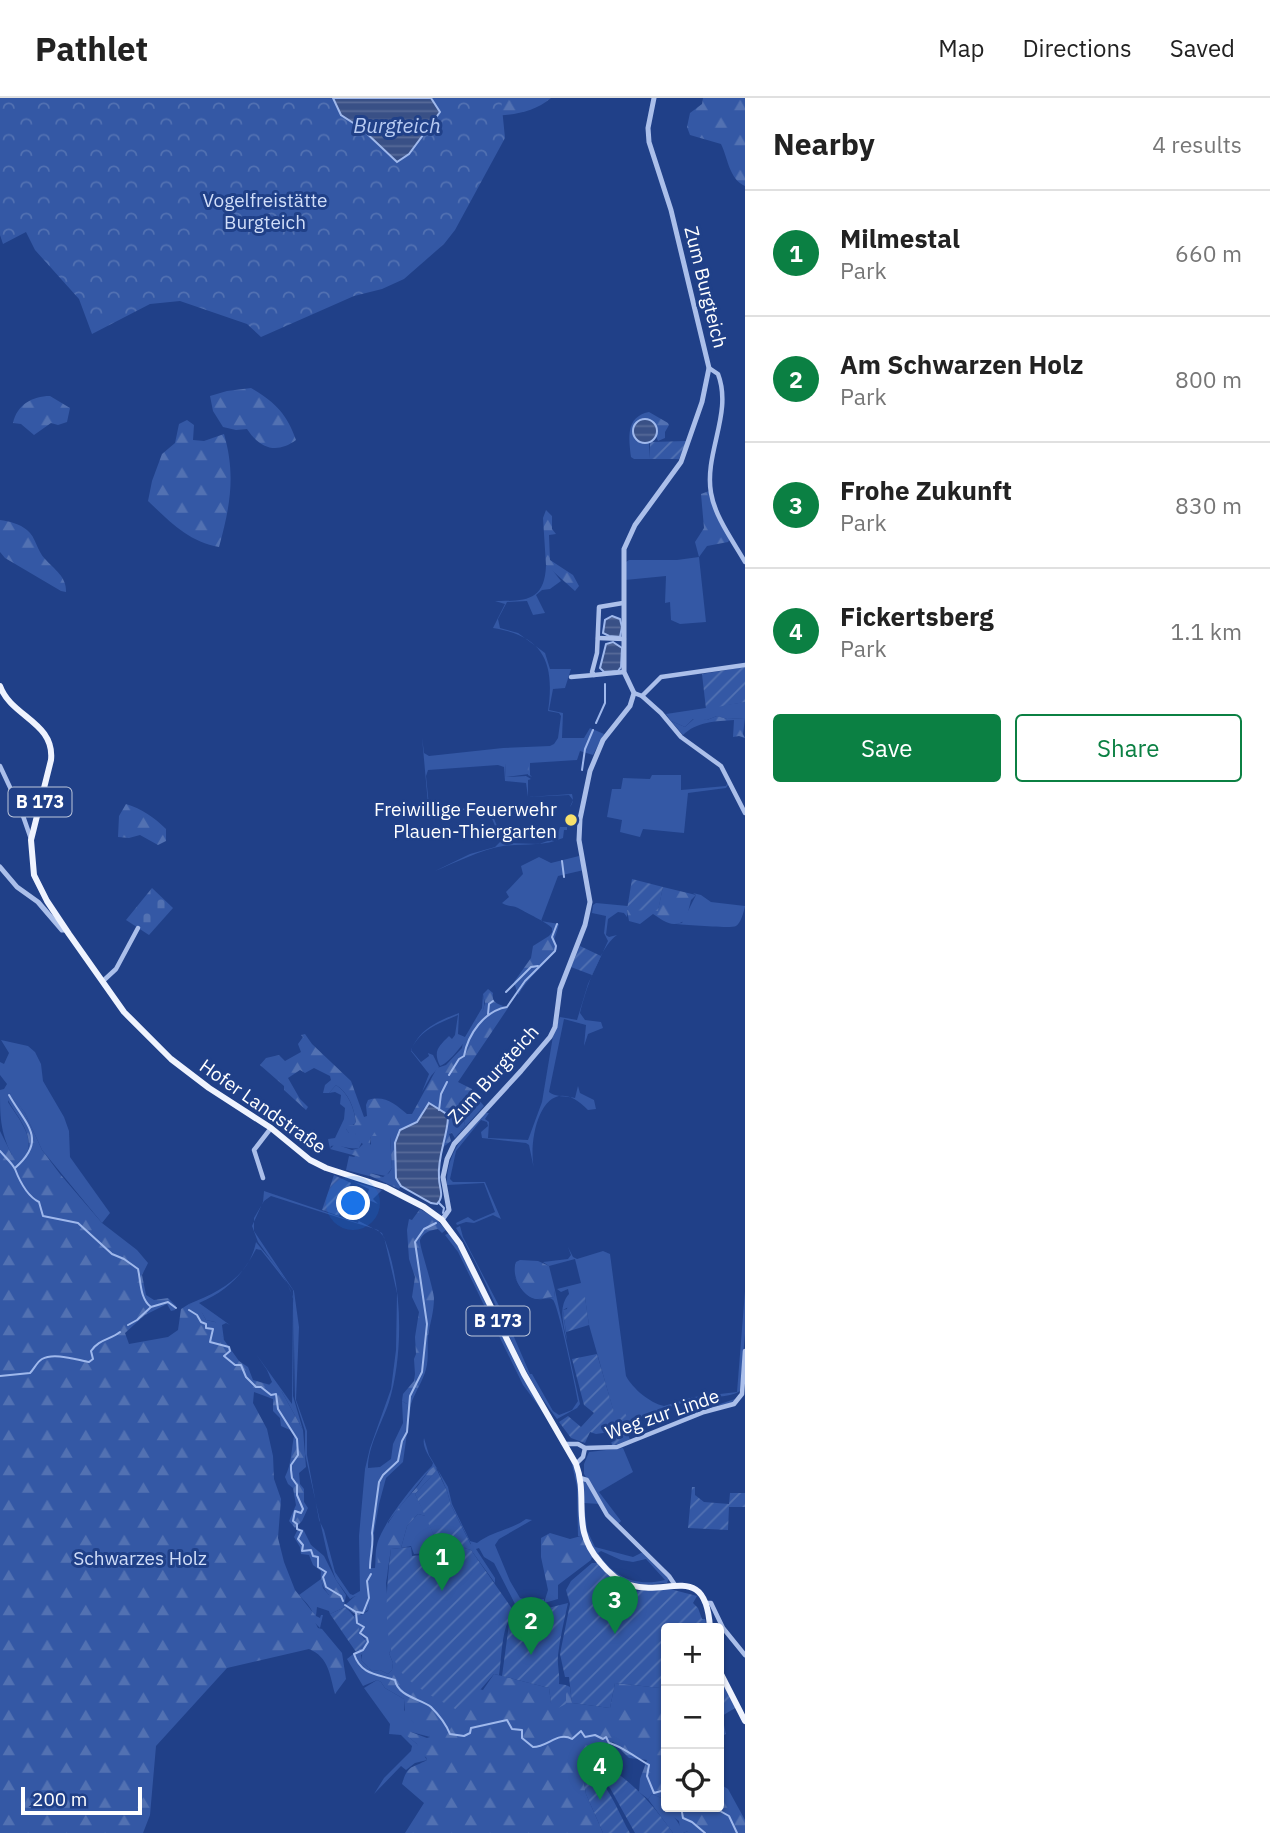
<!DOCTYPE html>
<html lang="en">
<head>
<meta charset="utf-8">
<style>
  :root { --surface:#fff; --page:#f6f6f6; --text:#222; --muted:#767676; --line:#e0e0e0; --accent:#0b8043 }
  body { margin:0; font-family:"IBM Plex Sans",sans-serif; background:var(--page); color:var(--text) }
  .controls { position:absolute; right:21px; bottom:21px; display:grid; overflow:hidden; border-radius:7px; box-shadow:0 2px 5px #0004 }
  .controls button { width:63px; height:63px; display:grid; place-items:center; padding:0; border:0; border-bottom:2px solid var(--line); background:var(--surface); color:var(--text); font:35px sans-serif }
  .scale { position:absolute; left:21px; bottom:18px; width:121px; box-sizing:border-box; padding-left:7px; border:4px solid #fff; border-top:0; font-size:19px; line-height:24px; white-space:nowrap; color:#fff; -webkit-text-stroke:5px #204088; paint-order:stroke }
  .you { position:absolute; left:354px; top:1106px; width:24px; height:24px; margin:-18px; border:5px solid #fff; border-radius:50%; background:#1a73e8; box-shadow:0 0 0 10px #1a73e833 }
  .badge { display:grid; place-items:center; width:46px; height:46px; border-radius:50%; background:var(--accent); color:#fff; font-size:23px; font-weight:700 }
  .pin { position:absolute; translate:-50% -58px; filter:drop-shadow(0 2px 4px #0008) }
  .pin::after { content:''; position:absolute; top:37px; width:24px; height:21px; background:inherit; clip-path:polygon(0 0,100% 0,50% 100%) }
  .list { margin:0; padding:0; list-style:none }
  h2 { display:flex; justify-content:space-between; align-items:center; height:91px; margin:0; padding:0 28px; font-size:30px }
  h2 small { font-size:23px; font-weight:400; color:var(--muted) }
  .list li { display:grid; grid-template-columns:46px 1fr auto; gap:21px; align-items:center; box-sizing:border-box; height:126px; padding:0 28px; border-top:2px solid var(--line) }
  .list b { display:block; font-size:26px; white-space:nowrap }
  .list p { margin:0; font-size:23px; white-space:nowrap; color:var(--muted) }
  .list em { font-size:23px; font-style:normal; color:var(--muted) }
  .actions { display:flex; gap:14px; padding:21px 28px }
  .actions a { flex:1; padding:16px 0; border:2px solid var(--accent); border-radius:7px; text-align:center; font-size:24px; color:var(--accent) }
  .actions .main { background:var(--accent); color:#fff }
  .icon { flex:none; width:38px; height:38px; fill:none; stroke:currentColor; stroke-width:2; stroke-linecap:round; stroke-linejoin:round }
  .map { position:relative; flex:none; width:745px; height:1735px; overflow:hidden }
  header { display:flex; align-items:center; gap:42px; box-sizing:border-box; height:98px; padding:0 35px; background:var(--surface); border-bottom:2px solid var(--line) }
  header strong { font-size:33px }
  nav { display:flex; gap:38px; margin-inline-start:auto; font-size:24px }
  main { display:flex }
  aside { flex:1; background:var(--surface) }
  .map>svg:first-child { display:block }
  .grass { fill:#3458a5; fill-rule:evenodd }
  .forest { fill:url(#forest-firs) }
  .cemetery { fill:url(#cemetery-stones) }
  .park { fill:url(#park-crowns) }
  .garden { fill:url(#garden-furrows) }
  .water { fill:url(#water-rules); stroke:#9fb8ec; stroke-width:2 }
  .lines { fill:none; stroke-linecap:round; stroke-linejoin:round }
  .stream { stroke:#9fb8ec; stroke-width:2 }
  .minor { stroke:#abbfea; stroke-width:4.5 }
  .tertiary { stroke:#abbfea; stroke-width:5 }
  .primary { stroke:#eff3fe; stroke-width:6 }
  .poi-dot { fill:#f8e16c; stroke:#204088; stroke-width:2.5 }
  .labels { text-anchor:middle; stroke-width:6; stroke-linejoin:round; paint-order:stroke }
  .shield { fill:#204088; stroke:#bcc6db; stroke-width:2 }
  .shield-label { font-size:18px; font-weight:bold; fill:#fff }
  .park-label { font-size:19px; fill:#d0ddf8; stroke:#204088 }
  .street-label { font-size:19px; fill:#fff; stroke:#204088 }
  .poi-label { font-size:19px; fill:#fff; stroke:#204088; text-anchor:end }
  .water-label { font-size:21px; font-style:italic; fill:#b7caf2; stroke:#204088 }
</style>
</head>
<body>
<header>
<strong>Pathlet</strong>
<nav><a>Map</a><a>Directions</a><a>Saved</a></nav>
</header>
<main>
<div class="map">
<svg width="745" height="1735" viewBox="0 0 745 1735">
  <defs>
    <pattern id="forest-firs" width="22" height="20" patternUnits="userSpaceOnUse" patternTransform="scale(1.75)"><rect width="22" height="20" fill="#3458a5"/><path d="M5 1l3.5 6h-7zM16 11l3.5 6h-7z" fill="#5271b2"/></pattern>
    <pattern id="cemetery-stones" width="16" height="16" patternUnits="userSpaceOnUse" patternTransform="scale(1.75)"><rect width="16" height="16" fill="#3458a5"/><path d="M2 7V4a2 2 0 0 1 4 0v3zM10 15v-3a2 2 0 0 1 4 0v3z" fill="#5271b2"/></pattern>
    <pattern id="park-crowns" width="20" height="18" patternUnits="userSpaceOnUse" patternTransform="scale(1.75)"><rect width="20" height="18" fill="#3458a5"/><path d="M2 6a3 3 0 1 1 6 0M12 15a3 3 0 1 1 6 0" fill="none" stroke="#5271b2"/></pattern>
    <pattern id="garden-furrows" width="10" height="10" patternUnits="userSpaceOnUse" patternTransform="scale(1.75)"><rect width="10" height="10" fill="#3458a5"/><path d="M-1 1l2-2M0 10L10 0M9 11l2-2" fill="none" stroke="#5271b2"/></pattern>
    <pattern id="water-rules" width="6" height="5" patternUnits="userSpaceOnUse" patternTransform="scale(1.75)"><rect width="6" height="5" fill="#395086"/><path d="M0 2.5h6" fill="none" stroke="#576a98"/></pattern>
  </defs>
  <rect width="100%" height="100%" fill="#204088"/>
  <!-- grass -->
  <g class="grass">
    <polygon points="699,459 706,524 680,526 671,522 670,504 665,505 666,478 625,482 626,464 629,462 677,462"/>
    <path d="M546,467L550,469L561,483L550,491L542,492L536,497L545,515L533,517L527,503L507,504L498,521L500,530L518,535L545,555L550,571H571L565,590L553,591L549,612L563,615L562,640H584L590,630L604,636L593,657L580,653L577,662L530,665V677L532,679L528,677V665L505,666L506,679L526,678L531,681L528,682V699L572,696C573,701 574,704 570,709L573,702L569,697L528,699L526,685L505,683L504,669L498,667L428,672L426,678L429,708L434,710L490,711L504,745L539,746L556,740L560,729H567V732H564L563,740C543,749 524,745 503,748C480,752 457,764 435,773L470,756L495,749L501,743L489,713L434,711L429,715V721L428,713L421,714L428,706L422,639L424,655L429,658L503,650L550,648L554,646L558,640L561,618L559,615L548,613C555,565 544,538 493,530L505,506L495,503C524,503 545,504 546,467Z"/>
    <polygon points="745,604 745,620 727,621 717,618 707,622 693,621 685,629 671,623 666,616"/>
    <polygon points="652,677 681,677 681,692 726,688 728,684 728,687 726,690 688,695 684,735 643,731 640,739 620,734 622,722 607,719 612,691 621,691 623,680 650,681"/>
    <path d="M579,758L584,772L558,778L541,823L559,826L557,833L552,834V830C546,824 527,815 518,810C511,807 508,809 502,805L509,799L506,794L523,776L521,768L539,759L551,765Z"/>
    <path d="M693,795L701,797L711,804L745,808C744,813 741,825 736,828C731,831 682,826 672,826L682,825L696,797Z"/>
    <path d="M596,805L628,808L627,819L624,815L618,814L608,821L606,837L609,839L617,837C600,848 585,894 580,915L585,922L601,924L603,930L588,936L584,948L586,927L564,921L549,994C554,999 567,998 575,1000L578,988L580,995L594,1002L596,1011L588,1012C545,968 527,1037 534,1071L529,1047L526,1045L482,1040L481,1034L488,1028L487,1024L481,1022L456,1053L450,1081L453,1084H485L501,1121L493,1117L474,1125L466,1124L457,1127L456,1125L468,1119L474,1123L495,1114L484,1085L447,1087C446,1055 464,1038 483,1015H489L485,1021L489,1024L488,1040L528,1042L542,1004L553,938L560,919L577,922L588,886L608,843L604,835L606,818L592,815L593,807Z"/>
    <path d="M483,896C484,902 485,906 483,912C478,926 453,964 440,968C433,953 438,949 449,938L452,941L455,937L458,917C438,926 421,931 411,952L421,964L429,958L428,955L433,957L439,969L431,978L422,994L429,976L411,953C419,931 438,923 459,915L458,936L465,939L482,910Z"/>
    <path d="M1,942L28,948L35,954L41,966L43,983L64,1019L69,1033L70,1059L110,1115L102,1125L42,1052L25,1015L10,995L8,1004C18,1020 34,1037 27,1056L12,1057C0,1034 0,1017 0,992L4,991L7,986L0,977V964L4,966L9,955Z"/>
    <path d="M336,987C348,995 354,1009 356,1025L346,1031L349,1035H355L359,1043L362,1044L359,1050C349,1052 341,1047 331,1048L330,1051L328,1041L335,1040L344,1021L345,1010L340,1006L341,997L335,994L329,995Z"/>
    <polygon points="473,995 484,1008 455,1040 465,1027 463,1018"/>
    <polygon points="371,1037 390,1038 392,1070 386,1078 370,1075 369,1078 346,1072 349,1058 354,1059 371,1046"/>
    <path d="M354,1084L382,1092L373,1101L378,1106L371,1103L365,1106L359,1123L382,1135C403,1182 404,1255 389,1304C382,1325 368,1348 368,1370L380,1369L391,1361L393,1346L403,1325L402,1303L407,1306H411L403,1364L386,1380L379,1406L371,1452V1470H375C376,1462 375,1454 377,1447C381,1427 417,1382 432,1368L433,1365C429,1358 422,1349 424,1340L429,1357L448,1389L452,1406L470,1443L477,1445C492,1433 511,1432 526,1421L532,1422L499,1441L495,1447L510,1483L520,1500L530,1503L544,1501V1505L524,1509L516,1508L494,1465L484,1459L479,1450L476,1451L495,1480V1485L471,1452L464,1450L471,1446L451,1407L447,1393L437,1370L427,1375L388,1424L387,1477L389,1467L386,1485L392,1551L389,1555L393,1565L392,1572L388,1576L380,1572L372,1573L361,1562L365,1541L359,1534L354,1517H361L368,1513L369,1507L355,1498L350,1501L336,1482L328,1459L305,1356V1333L295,1301L293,1192L258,1144L252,1128L263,1104L264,1093L358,1125L369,1091ZM271,1098L378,1132L384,1139L397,1195L396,1252L391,1291L370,1350L365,1371L359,1438L360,1493L353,1497L350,1496L335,1474L324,1432L319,1422L307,1357V1333L296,1302L299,1229L294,1193L254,1133V1120L264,1103Z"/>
    <path d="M460,1128L463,1139L508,1225L530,1276H532L553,1313L559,1317L572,1312L578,1303C576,1291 558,1206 553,1202C549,1199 548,1201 543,1201C528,1203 521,1192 515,1179L521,1189L539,1201L554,1199L555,1192L580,1306L577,1310L557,1321C512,1264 495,1191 456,1130Z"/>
    <path d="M447,1136H449L460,1151L575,1366C581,1390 576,1415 583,1439L578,1438L577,1389L571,1362L546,1318L523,1287L458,1154L445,1137Z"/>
    <path d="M256,1144C271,1163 290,1181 294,1205L293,1298L303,1332L282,1294L269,1287L272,1284L267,1272L256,1256L292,1306L293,1199L287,1185L261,1152L256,1151C242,1178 227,1193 199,1205L230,1227L226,1225L222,1227L224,1242L215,1224L206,1222L202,1215L189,1206C219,1194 249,1179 256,1144Z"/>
    <path d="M568,1149L573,1159L577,1161L603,1153L610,1156L626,1278C633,1291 650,1305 664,1308L694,1299L737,1294L745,1193V1236L740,1293C726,1302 708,1295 694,1306V1312L696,1314L738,1300L731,1305L708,1310L673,1324L693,1315V1301L632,1322L614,1315L589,1227L585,1200L563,1212L567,1243C563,1227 558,1208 569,1196L568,1191L561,1194L557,1191L581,1185L575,1161L549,1168L543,1164L568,1161L571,1157Z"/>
    <polygon points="623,1350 633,1374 599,1394 621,1423 618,1426 608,1416 584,1376 584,1366 589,1354"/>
    <path d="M583,1383H585L600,1406L584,1405L587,1432L595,1449L633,1459L643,1454L669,1480L667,1485C658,1485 649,1487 640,1487C613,1485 587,1452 584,1427C582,1413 583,1398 583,1383ZM601,1453L621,1462L633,1464L646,1461L665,1482C637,1489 614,1480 598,1455Z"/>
    <polygon points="418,1416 426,1418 436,1442 427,1446 430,1455 414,1456 411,1448 401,1450 407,1428"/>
    <path d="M321,1481L323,1490L329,1497V1513L317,1509L316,1518L320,1520L321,1517H323L320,1530L314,1524C315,1512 307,1506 299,1497Z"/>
    <polygon points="377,1582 381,1584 385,1590 404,1601 404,1612 413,1624 429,1635 430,1639 411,1634 410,1640 417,1646 427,1662 415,1665 406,1672 401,1668 374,1696 384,1680 411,1653 412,1648 401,1637 389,1636 390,1626 364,1590"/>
    <path d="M652,1696L664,1701C669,1717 678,1720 683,1735L688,1733V1735H673L648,1701Z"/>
  </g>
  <!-- forest -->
  <g class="forest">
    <path d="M494,0H551C533,15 513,17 489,18Z"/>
    <path d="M703,0H745V88C729,81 728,60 721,46L690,37L687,29L690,15L702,6Z"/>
    <path d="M251,290C275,304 287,316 296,342C277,356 260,351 247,331L236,332L223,329L213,313L210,298L227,293Z"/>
    <path d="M50,298L70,310L67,324L58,327L51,325L34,337L21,326L13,325C17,307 32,298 50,298Z"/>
    <path d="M649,314L668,325L669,327L665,334V340L658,343L656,338L658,332L653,325L642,322L643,344L649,345L650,361H634L631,359C629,340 625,319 649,314Z"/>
    <path d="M187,322L194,327L193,342L204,343L224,336C236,377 230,409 219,449C189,444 169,423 148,403L152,383L162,356L175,345L179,326Z"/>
    <polygon points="709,393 730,441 728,444 707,448 699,459 695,444 704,430 701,396"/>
    <polygon points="546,412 552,418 552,431 556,436 549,437 550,462 573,477 579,488 575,493 546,467 543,420"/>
    <path d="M0,422C9,423 20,426 27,432C36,439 37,453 45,461C54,471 67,479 66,494L61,493L5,460L0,454Z"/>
    <path d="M717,618L727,621L745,620L743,636L745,640L739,638L733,639L734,622C716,623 696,624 683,637L671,623L685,629L696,619L707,622Z"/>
    <path d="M126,706C142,711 154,719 166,731V743L158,747L140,737L129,740L118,739L119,718Z"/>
    <path d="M663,789L696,797L691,802L686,822C672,831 664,823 653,816L640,826L629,823L627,812H658Z"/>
    <path d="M553,833H557L554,842L557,851C545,867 528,879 518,897L514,884L531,860L533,848L549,838Z"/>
    <path d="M488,891L493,895C491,906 500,906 508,910L458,984L472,991L473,995L463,1018L465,1027L455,1040L452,1035L449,1036L451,1043L441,1051L448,1024L447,1017L431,1007L424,1010L419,1022L405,1031L396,1080L401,1088L399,1091L368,1077L370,1075L383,1079L389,1075L392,1070L390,1038H371L369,1054L360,1059L330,1051L335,1046L352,1052L359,1050L363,1046L356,1041L355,1035H349L346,1031L347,1027H354L356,1024C354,1009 348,994 336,987L329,995H323L325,987L331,982L330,978L314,970L305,975L300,972L288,980L300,1001L308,1009L306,1012L284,992V988L260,967L266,960L279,957L285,963L301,954L298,946L303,939L301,937L305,936L312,946L351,983L364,1019L367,1018L366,1007L368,1002C385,997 395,1006 407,1016H412L437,970L446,967L462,950L463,943L483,912L485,905L483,896Z"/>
    <path d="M11,995L25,1015L42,1052L60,1076L102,1125L137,1152L148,1165L142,1177L146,1197L154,1202L168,1200L176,1208L175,1212L171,1213L167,1206L145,1217L125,1235L129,1246L168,1239L178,1232L181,1211L189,1206L200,1211L206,1222L215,1224L219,1229L224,1242L239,1263L248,1269L253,1282L277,1289L282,1294L303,1332L306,1369L299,1375L300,1386L304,1391V1404L308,1410L302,1423L295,1430L289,1423L296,1407L293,1390L288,1386L285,1379C292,1365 291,1353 294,1338L290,1332L281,1328L280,1320L273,1313V1301L254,1294L253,1305L267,1331L273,1358L274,1381L281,1401L278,1440L284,1464L295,1492L315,1517V1524L318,1530L322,1531L342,1555L346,1581L335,1596C330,1578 329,1559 309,1551L227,1570L156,1648L150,1717L143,1735H0V1033L12,1057L21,1046L27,1055C35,1035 14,1016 6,998Z"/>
    <path d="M420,1111L435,1120L446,1132L442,1135L438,1131C430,1132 423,1135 420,1142C419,1147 433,1188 434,1200C434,1214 430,1225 428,1238C427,1249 429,1260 426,1271C423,1283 415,1294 411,1306H407L402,1303L403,1296L414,1283L415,1276L414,1261L416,1256L415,1239L419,1214L412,1199L415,1179L409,1161L407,1132L409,1121L412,1122Z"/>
    <path d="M520,1162L538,1163L549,1168L555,1192L554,1199C549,1199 542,1201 537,1201C521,1198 511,1177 516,1164Z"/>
    <path d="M435,1368L437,1372L415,1396L426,1418L418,1416L407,1428L401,1450L391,1451L387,1477L381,1483C369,1442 391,1418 417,1389C423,1382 426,1374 435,1368Z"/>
    <path d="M303,1431L311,1447L324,1458L336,1482L346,1497L344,1508L355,1498L362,1500L369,1507L368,1512L358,1518L345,1509L330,1516L327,1507L329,1497C323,1490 320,1483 321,1473L313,1467L309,1457L301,1456L300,1449L294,1439L297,1433Z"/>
    <polygon points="550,1435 570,1441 581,1438 592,1459 591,1462 558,1487 558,1501 544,1505 548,1492 541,1459 541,1440"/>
    <path d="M367,1545L366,1553L361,1557V1562L372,1573L380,1572L388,1576L392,1572L393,1565L389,1555L392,1551L402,1574L483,1592L494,1576L549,1590L551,1605L566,1606V1587L570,1589L572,1605L610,1610L615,1585L660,1590L662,1575L666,1576V1707L664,1701L652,1696L648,1701L639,1694L640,1681L647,1662L629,1660L613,1644C590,1651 596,1663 583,1678L586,1696L603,1735H405L424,1705L402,1686C408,1666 411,1671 427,1662L426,1659L419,1657L417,1646L400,1632L406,1630L411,1634L427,1640L430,1639L428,1635L419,1631L405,1616L404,1601L385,1590L381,1584L377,1582L363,1588L347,1561Z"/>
    <polygon points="723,1688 728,1691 745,1722 745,1735 688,1735 688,1733 683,1735 680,1732 679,1723 669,1716 667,1709 719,1709 719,1693"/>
  </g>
  <!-- cemetery -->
  <polygon class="cemetery" points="152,790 173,810 149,837 126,822"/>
  <!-- park -->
  <g class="park">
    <polygon points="0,0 501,0 505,40 455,132 444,146 404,181 382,191 354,198 261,239 247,226 180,203 150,206 92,236 79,201 35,152 26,134 3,146 0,137"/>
    <polygon points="505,665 528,665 529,676 506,679"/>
  </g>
  <!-- garden -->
  <g class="garden">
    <polygon points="687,343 679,361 650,361 650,344"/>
    <polygon points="745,569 745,604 706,611 702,576"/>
    <polygon points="632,781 663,789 658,813 627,812"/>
    <polygon points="580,848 601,858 592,877 571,869"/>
    <polygon points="334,1077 351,1085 339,1118 322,1112"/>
    <polygon points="585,1199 589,1227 566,1234 563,1212 567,1211 568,1206"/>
    <polygon points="597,1256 614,1314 625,1315 627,1319 632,1322 626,1331 630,1342 612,1348 610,1334 596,1336 590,1334 585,1345 571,1340 559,1324 568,1318 581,1329 594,1315 584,1307 572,1261"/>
    <path d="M437,1372L447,1393L451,1407L471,1447L464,1450L471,1452L515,1515C501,1523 502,1561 499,1577L494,1576L461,1614C444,1605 413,1589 402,1575C380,1547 387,1483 391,1451L411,1449L412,1458L442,1455L415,1396Z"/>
    <polygon points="692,1389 695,1389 695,1397 704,1404 729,1406 730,1395 745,1395 745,1409 729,1409 728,1432 688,1430"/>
    <polygon points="592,1465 598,1465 618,1485 618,1501 641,1492 666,1490 697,1498 693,1505 698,1510 702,1521 705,1521 707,1530 666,1530 666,1576 662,1575 660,1590 615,1585 610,1610 572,1605 569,1579 565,1579 560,1556 570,1506 566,1492 571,1483"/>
    <path d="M568,1505C564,1523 560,1540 558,1557C557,1568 560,1575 559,1586L566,1587V1606L558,1610L551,1605L549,1590L502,1578L509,1526L512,1519Z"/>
    <path d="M345,1509C352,1515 360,1524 359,1534L367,1545L356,1554L330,1516Z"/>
    <polygon points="719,1578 738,1608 722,1618 726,1636 719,1639"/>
    <path d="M591,1661C626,1675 652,1705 673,1735H635L610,1690L589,1670Z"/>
    <path d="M588,1673C609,1684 618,1715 630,1735H603L586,1696L583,1678Z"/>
  </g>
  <!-- water -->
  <g class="water">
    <polygon points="333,0 431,0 440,14 409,56 397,64 361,30 341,17"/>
    <circle cx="645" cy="333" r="12"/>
    <polygon points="612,518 620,521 622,529 620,539 609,538 603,535 605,522"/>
    <polygon points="613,544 622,550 621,569 618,573 604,574 600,570 606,546"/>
    <path d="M429,1005L445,1015L448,1020C447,1040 437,1059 439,1080C439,1090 445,1098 437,1106L431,1105L401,1088L396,1080L395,1045L400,1032L417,1024Z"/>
  </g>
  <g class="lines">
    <!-- stream -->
    <g class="stream">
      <polyline points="596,625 605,605 605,586"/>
      <polyline points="582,672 585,651 593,632"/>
      <polyline points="562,763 564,779"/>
      <polyline points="506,894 531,869 538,868"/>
      <polyline points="488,916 489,906 493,903"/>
      <path d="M449,977L459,961L464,958C468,936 484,913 507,909L525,883L555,853L556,848L552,839L557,826"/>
      <path d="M9,997C26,1027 48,1041 15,1070"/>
      <polyline points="439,1012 441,996 447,984"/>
      <path d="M0,1053C5,1059 12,1065 15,1071C20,1084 27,1098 39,1104L43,1118L78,1125L112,1156L124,1161L138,1171C141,1184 140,1201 151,1209L168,1204L176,1210"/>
      <polyline points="439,1105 444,1110 443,1115"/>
      <polyline points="189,1212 197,1217 201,1224 206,1226 206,1230 213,1231 210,1244 229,1249 230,1253 224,1258 235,1267 241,1267 246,1279 256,1289 261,1289 271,1297 276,1296 278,1311 297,1341 298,1357 291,1367 291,1372 292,1380 297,1387 297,1397 303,1411 301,1415 295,1413 293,1423 297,1426 297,1431 302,1433 298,1441 303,1447 302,1453 311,1452 313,1458 318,1459 318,1469 326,1474 323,1479 326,1489 341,1498 343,1503"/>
      <polyline points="128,1227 137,1222 151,1209"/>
      <path d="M0,1278L30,1275C34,1271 37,1264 42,1261C54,1254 77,1262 89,1264L93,1261L91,1253C99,1241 110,1242 120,1234"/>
      <path d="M370,1470C370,1458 374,1445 372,1435L379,1384L383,1377L398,1363L402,1343L407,1334L410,1298L422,1274L427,1226L415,1144L424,1131L436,1125"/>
      <path d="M345,1507L356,1514L357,1525L364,1529L360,1535L367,1540L368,1544L363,1552L354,1556C361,1577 377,1576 395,1582C398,1599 422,1601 431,1609C439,1617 446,1626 450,1636L464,1638L470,1635L471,1630L507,1622L512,1631L522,1632V1640L533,1649C548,1649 558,1633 572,1641L581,1633L585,1639L595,1637L603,1641L606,1639L609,1645C620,1647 638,1661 649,1667L647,1678L654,1695L661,1693L666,1695"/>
      <polyline points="357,1514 363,1515 369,1500 367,1483 371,1476"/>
      <polyline points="681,1709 683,1720 692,1724 705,1735"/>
      <polyline points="713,1709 729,1718 737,1735"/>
    </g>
    <!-- minor -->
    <g class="minor">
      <path d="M709,270L718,276C733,315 704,355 711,395C715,419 733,443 745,464"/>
      <polyline points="623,505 599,509 597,555 592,574 594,577 624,574"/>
      <polyline points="598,540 624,541"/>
      <polyline points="571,579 594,577"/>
      <polyline points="634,595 642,598 661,615 681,639 721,668 745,715"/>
      <polyline points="642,598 661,579 745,567"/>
      <polyline points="0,668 22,715 31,741"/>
      <polyline points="103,883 116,871 138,830"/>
      <polyline points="263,1080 254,1052 271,1030"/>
      <polyline points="566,1346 578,1346 585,1350 617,1349 704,1314 734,1306 742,1296 745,1253"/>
      <polyline points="576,1366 583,1359 585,1350"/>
      <polyline points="580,1380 587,1382 607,1417 669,1478 675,1487"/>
      <polyline points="706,1505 711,1505 723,1530 745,1557"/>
    </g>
    <!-- tertiary -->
    <g class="tertiary">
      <polyline points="0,769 17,789 38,804 62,832 66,832"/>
      <polyline points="442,1122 449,1112 443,1079 447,1061 454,1046 521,973 550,939 555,929 560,891 585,827 590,804 579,742 580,721 590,673 603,642 630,608 634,595 624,574 624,451 635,427 681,364 702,304 709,270 671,112 649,44 648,30 654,0"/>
    </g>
    <!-- primary -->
    <g class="primary">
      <path d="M0,588C11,619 55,624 51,662L31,742L34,777L47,803L69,836L124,914L171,961L209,990L271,1030L310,1062L326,1070L385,1089L424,1109L442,1122L460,1146L524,1276L576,1366C589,1401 570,1430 600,1464C608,1474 617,1483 630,1487C668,1499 706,1463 710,1530"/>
      <polyline points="719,1572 745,1623"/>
    </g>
  </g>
  <!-- markers -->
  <circle class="poi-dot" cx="571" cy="722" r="7"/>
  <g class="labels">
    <!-- shield labels -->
    <g class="shield">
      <rect x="8.5" y="689.5" width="63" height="29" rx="5"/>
      <rect x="466.5" y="1208.5" width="63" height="29" rx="5"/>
    </g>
    <g class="shield-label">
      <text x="40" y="710">B 173</text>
      <text x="498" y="1229">B 173</text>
    </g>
    <!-- park labels -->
    <g class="park-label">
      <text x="265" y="109">Vogelfreistätte<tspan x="265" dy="22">Burgteich</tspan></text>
      <text x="140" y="1467">Schwarzes Holz</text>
    </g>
    <!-- street labels -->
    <g class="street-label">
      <text transform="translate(706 189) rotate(76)" y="7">Zum Burgteich</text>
      <text transform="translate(493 976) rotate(-48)" y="7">Zum Burgteich</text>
      <text transform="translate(263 1008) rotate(35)" y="7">Hofer Landstraße</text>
      <text transform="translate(662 1316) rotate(-19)" y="7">Weg zur Linde</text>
    </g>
    <!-- poi labels -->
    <g class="poi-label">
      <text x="557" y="718">Freiwillige Feuerwehr<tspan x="557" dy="22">Plauen-Thiergarten</tspan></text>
    </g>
    <!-- water labels -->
    <g class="water-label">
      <text x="397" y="35">Burgteich</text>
    </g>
  </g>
</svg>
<div class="controls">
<button>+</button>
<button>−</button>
<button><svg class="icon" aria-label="locate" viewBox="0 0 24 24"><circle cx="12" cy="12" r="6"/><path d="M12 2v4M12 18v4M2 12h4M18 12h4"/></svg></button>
</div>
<div class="scale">200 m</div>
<div class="you"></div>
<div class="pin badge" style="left:442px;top:1493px">1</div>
<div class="pin badge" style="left:531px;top:1557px">2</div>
<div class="pin badge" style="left:615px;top:1536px">3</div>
<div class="pin badge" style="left:600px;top:1702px">4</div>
</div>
<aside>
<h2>Nearby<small>4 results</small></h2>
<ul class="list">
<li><span class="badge">1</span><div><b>Milmestal</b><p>Park</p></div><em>660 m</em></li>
<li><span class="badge">2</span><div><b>Am Schwarzen Holz</b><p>Park</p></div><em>800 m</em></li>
<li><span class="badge">3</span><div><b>Frohe Zukunft</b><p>Park</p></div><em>830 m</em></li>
<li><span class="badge">4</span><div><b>Fickertsberg</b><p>Park</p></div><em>1.1 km</em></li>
</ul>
<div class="actions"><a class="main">Save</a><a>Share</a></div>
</aside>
</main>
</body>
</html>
